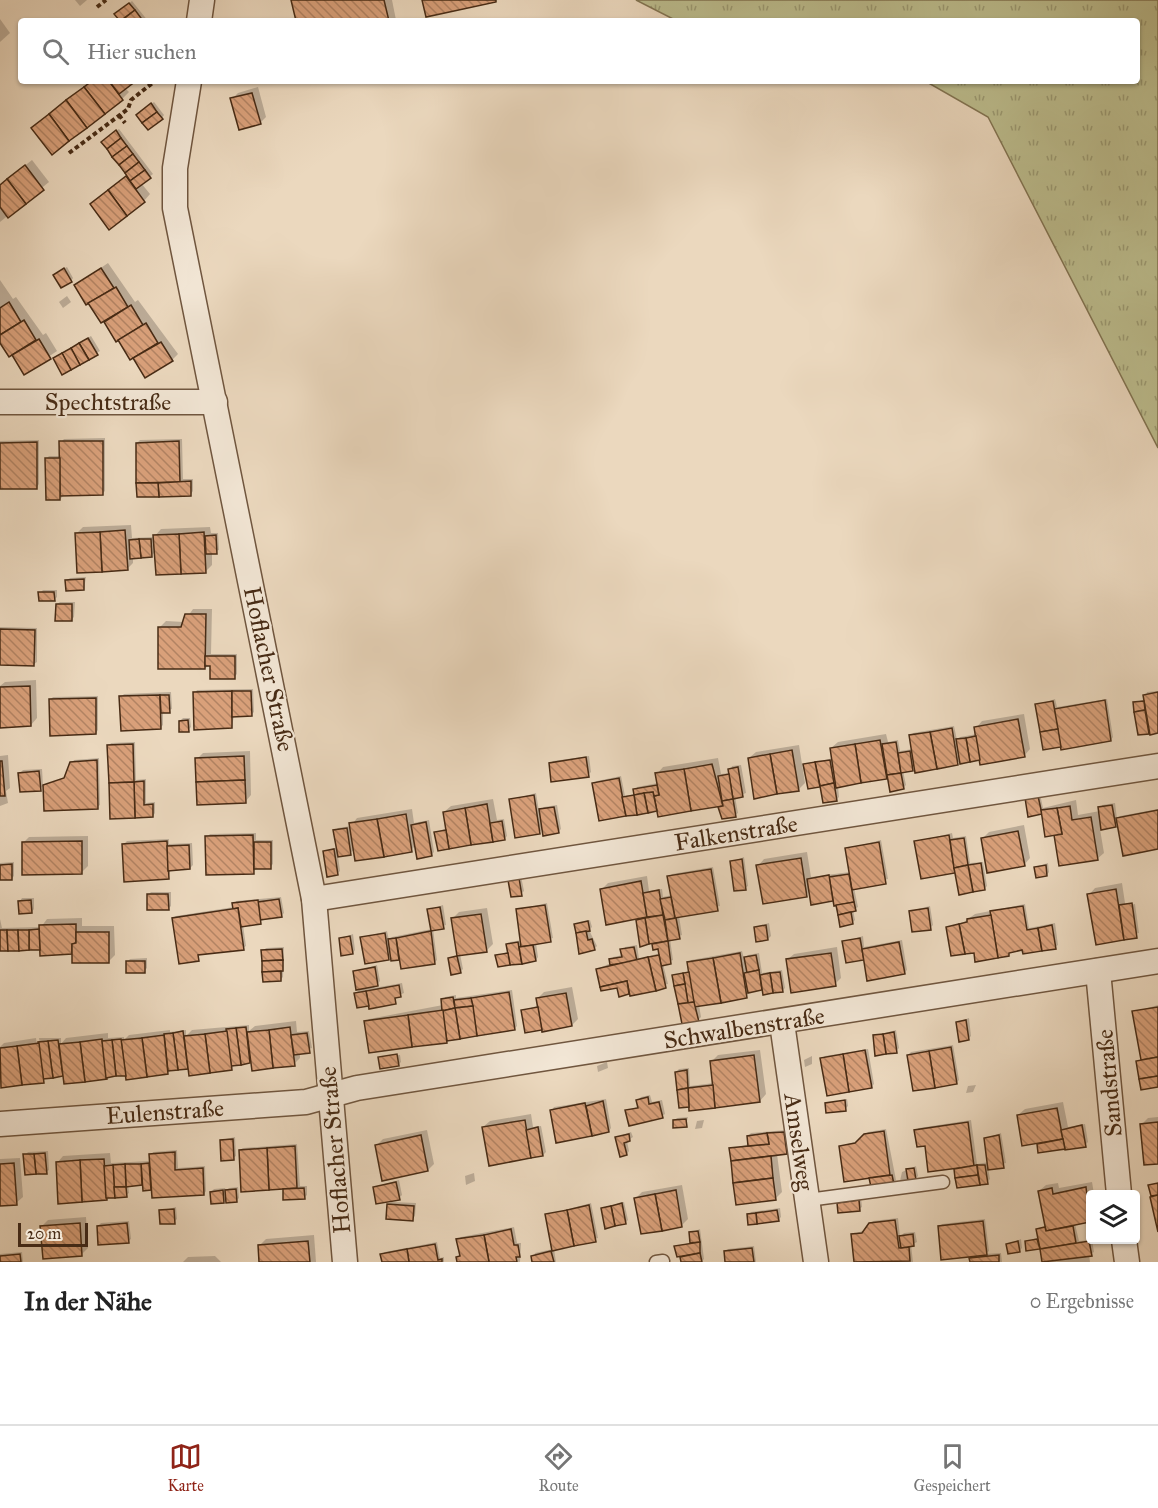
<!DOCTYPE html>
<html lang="de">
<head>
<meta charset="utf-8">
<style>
  :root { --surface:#fff; --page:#f2f2f2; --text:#222; --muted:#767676; --line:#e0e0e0; --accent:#8f2418 }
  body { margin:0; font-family:"IM FELL Great Primer",serif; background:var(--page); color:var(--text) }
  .controls { position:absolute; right:18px; bottom:18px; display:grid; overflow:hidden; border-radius:6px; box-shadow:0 2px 4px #0004 }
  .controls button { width:54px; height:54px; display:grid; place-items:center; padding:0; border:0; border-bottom:2px solid var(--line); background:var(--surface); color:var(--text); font:30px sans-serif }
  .scale { position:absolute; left:18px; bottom:15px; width:70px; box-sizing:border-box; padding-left:6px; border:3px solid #472b15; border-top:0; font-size:16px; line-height:21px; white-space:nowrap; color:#472b15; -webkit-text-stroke:4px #f2e6d5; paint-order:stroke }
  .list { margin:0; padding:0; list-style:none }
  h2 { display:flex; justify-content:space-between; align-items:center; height:78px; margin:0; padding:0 24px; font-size:26px }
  h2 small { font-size:20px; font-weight:400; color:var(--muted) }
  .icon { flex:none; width:33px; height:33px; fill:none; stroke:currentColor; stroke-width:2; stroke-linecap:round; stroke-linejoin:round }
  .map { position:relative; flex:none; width:1158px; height:1262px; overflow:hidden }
  .search { position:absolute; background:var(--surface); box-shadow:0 2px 4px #0004; left:18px; right:18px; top:18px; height:66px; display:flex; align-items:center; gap:15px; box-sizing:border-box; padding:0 21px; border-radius:6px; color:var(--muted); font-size:22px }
  .sheet { height:162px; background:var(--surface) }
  nav { display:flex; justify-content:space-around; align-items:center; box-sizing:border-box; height:84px; border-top:2px solid var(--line); background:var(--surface); font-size:16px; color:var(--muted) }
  nav a { display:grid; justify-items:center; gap:3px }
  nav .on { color:var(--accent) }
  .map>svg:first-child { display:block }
  .grass { fill:url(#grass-tufts); stroke:#827452; stroke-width:1.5 }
  .shadow { fill:#0003 }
  .building { fill:url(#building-back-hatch); stroke:#472b15; stroke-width:1.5 }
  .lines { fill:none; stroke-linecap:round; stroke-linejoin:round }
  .lane-casing { stroke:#70563f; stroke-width:15 }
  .street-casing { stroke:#70563f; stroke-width:27 }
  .path { stroke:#472b15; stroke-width:4; stroke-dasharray:4.5 3; stroke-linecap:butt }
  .lane { stroke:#f2e6d5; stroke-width:12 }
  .street { stroke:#f2e6d5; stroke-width:24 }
  .labels { text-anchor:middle; stroke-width:4.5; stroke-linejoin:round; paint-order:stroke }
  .street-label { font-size:24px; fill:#472b15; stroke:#f2e6d5 }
</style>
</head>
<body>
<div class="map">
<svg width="1158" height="1262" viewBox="0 0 1158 1262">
  <defs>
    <pattern id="grass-tufts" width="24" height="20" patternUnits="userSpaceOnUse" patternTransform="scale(1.5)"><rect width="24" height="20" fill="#bcbd8e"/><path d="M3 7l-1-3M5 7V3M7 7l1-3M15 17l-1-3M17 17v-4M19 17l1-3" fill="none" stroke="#9b9a73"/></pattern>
    <pattern id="building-back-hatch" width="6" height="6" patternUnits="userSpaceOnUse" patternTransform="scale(1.5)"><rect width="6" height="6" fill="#d9a07a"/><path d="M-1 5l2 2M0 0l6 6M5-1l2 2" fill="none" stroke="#b28363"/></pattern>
  </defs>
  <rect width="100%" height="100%" fill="#ebd8be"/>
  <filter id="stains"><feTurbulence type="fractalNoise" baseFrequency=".00333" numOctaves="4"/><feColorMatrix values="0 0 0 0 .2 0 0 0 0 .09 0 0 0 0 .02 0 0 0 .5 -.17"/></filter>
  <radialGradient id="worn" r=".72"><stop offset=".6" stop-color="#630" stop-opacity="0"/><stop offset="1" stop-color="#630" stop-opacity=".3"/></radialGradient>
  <!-- grass -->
  <polygon class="grass" points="636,0 1158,0 1158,448 988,117 925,81 1137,81 1137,21 677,21"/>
  <!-- shadow -->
  <g class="shadow">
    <polygon points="75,0 87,0 80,6"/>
    <polygon points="293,0 392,0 396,20 297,21"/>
    <polygon points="132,1 148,21 122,21 116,14"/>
    <polygon points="0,19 10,33 0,42"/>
    <polygon points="92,81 134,81 125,88 129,92 122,99 52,153 33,128"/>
    <polygon points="258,87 266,117 260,123 232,99 238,93"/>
    <polygon points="154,102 164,115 162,118 141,112"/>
    <polygon points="119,129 153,174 141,183 150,194 144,201 98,198 128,175 105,139"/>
    <polygon points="32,160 49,182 0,222 0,185"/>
    <polygon points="108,263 135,302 138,300 178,354 172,360 131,358 76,285"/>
    <polygon points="67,267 73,278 71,281 58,272"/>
    <polygon points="0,280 13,299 16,297 43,335 46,333 57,351 24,373 12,353 0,342"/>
    <polygon points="67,296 71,302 63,308 59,302"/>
    <polygon points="91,336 100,351 63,373 57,356"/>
    <polygon points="105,438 105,491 103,493 63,496 60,499 46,459 49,456 61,456 61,442 64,439"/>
    <polygon points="182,439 183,479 193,479 193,491 191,494 138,496 137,443 140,440"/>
    <polygon points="39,440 39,484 37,487 0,488 0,441"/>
    <polygon points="131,525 132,538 154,537 161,529 210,527 211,533 218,533 219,550 212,552 212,565 206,571 156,551 151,556 133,557 133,563 127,569 76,534 83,527"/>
    <polygon points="86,577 84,589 67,580 70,578"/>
    <polygon points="43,590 57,590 57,597 54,600 40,593"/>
    <polygon points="60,602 75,602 74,617 71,620 57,604"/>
    <polygon points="193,609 212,609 211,654 237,654 237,674 234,677 212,664 205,668 159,628 166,621 184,622"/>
    <polygon points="0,627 37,628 37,662 34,664 0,664"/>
    <polygon points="36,680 37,718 31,725 0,726 0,686 5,682"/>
    <polygon points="253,689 254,712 251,715 234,715 232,727 195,693 197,690"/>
    <polygon points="1158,691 1158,731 1139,734 1134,703 1145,699 1147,692"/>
    <polygon points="171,692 172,709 163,712 163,725 160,728 121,697 124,694"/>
    <polygon points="98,696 98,730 96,733 50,700 53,697"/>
    <polygon points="1055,699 1057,707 1107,699 1113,737 1111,740 1037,705"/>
    <polygon points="1024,714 1030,749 1024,756 915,766 903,771 906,785 903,788 889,775 886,778 838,786 839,797 837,799 821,785 809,787 805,765 833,758 831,748 838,742 886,734 888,742 898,740 900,751 913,749 911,736 913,733 954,726 957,740 960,737 977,734 976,728 982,721"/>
    <polygon points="183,718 190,718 191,727 188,730 180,721"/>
    <polygon points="135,742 136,780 146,779 146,803 155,802 155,813 153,816 111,817 109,746 111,743"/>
    <polygon points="799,745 805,783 799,789 749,758 756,752"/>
    <polygon points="250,751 251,795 245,802 197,759 203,753"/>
    <polygon points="8,755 10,788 6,791 8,803 0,806 0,756"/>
    <polygon points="589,756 591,772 588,775 550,764 553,761"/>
    <polygon points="99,758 100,805 97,807 44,786 66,777 74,760"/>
    <polygon points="718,758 721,774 730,773 732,766 741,765 746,793 735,797 738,813 735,815 719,807 722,804 658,809 600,820 594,783 597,781 621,776 625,796 635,794 637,787 658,783 657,774 663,767"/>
    <polygon points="42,769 43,786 40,789 20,773 23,770"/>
    <polygon points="536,793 539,811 544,807 557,805 561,829 558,832 544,828 539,832 510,800"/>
    <polygon points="1040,794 1043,808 1076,800 1078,815 1100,811 1102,805 1115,803 1117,819 1120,816 1158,809 1158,848 1118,822 1115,826 1100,829 1104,853 1097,859 1056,834 1043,812 1027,799"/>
    <polygon points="493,799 497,820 504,819 507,836 504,839 439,849 436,832 447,828 444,812 451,806"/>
    <polygon points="412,809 414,823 429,820 434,852 431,855 416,845 411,850 355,849 350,853 338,856 340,871 337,874 325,851 338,847 335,831 338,828 351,826 357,818"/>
    <polygon points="1024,825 1030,858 1024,865 983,838 989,832"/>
    <polygon points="256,833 256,840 273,840 273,864 270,867 256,868 254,872 207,837 210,834"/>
    <polygon points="952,833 953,838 966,836 970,863 983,862 987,886 984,889 916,842"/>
    <polygon points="88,836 88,866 82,872 23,843 29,837"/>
    <polygon points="169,839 169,844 192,843 193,865 190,868 171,869 168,878 124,844 127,841"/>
    <polygon points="881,840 888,879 854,888 858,907 853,910 855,920 852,923 841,925 834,900 812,903 810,891 806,895 758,866 764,859 807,852 811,877 850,872 846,849"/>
    <polygon points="744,857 748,886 745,888 732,862"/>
    <polygon points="14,862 14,876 11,879 0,879 0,863"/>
    <polygon points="1048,863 1049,872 1047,875 1035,867"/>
    <polygon points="713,867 720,906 679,916 682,935 670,939 673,960 663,964 668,984 620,995 618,986 597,969 611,963 613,957 623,955 625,947 637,945 639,959 660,953 659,947 654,948 653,942 637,920 640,917 601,890 608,883 647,876 649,891 662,889 663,897 672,895 669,877 672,874"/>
    <polygon points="521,876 524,891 521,894 510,881"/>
    <polygon points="1122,883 1125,903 1134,901 1125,903 1125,906 1135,904 1139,933 1097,943 1089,895 1095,888"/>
    <polygon points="151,892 171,892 171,906 168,909 148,895"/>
    <polygon points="281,897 284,913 281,916 243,925 246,946 243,948 200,953 198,960 173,918 176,916 234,907 236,901"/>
    <polygon points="22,898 34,898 34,909 32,912 20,901"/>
    <polygon points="547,903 553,938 536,943 538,957 536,960 499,966 497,956 509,951 508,944 510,942 522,940 517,910"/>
    <polygon points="1025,904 1029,928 1055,923 1058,945 1055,947 975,951 948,927 964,922 975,914"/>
    <polygon points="443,905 446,925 433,929 437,960 434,963 401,958 393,959 392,955 389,958 362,938 387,931 389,940 392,937 432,929 428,910"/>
    <polygon points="930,906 933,925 930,928 910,911"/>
    <polygon points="487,908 493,944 486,951 460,954 463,969 460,972 449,959 459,955 453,918 459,912"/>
    <polygon points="82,918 82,926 114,926 115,955 108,962 42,946 0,951 0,919 2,928 41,927 47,919"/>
    <polygon points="590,920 592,927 589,930 597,946 594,949 576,925"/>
    <polygon points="769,923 771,936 768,939 755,927"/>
    <polygon points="353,934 355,950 353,953 340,939"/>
    <polygon points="863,936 864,947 902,940 907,970 904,973 865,958 844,942"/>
    <polygon points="284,947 283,977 281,979 263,951 266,948"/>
    <polygon points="837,947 841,978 835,984 787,960 794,954"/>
    <polygon points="742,951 744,959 748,955 759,953 762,973 782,970 785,988 782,991 764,989 749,991 747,996 699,1005 701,1017 698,1020 674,976 690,971 689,963 691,960"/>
    <polygon points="147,958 147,968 144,971 127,962 130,959"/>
    <polygon points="377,965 380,981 374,988 402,983 404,993 397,996 395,1003 370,1004 356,993 362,987 354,972"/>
    <polygon points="572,987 578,1019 572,1025 543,1028 522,1011 539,1005 537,999 544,992"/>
    <polygon points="512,990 517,1026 515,1028 412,1046 366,1022 369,1019 443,1005 445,997 456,995 456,998"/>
    <polygon points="1158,1005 1158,1085 1138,1062 1142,1059 1134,1012"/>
    <polygon points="969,1018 971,1036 968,1039 958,1022"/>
    <polygon points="296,1021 297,1032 309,1031 312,1048 300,1052 300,1058 294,1064 252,1060 236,1064 231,1069 189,1065 172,1069 168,1073 64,1075 45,1079 39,1038 61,1038 61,1044 66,1038 108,1033 108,1038 124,1037 124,1040 129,1035 170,1030 170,1032 186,1030 186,1036 192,1030 249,1025 249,1031 255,1026"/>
    <polygon points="896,1030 899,1048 896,1051 874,1036"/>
    <polygon points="36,1038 42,1081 0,1078 0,1047 4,1043"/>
    <polygon points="953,1045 959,1080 956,1083 908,1055 911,1052"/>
    <polygon points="868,1049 874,1084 871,1087 822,1059 825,1056"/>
    <polygon points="760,1050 766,1094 760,1101 691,1105 676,1072 679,1069 689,1068 690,1086 714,1083 711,1062 718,1055"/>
    <polygon points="400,1055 401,1062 398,1065 382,1068 380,1058 381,1056"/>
    <polygon points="812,1056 812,1064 805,1067 804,1060"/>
    <polygon points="607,1062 608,1068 598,1072 597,1066"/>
    <polygon points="976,1085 973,1092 966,1093 968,1086"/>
    <polygon points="650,1095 652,1102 662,1100 665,1114 662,1116 627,1111 639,1106 638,1100 641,1097"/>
    <polygon points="606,1099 611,1128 609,1131 558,1141 552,1110 554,1107"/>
    <polygon points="847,1099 848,1106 845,1109 826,1104"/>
    <polygon points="1063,1102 1068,1127 1085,1124 1088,1142 1085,1145 1038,1144 1041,1141 1018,1115 1025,1109"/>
    <polygon points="531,1114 533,1127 541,1126 546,1152 543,1155 483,1127 490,1121"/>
    <polygon points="688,1117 686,1125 674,1121 677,1118"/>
    <polygon points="1158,1117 1158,1162 1141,1125 1148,1118"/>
    <polygon points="704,1120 702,1128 695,1129 697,1121"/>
    <polygon points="971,1120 977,1164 989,1162 986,1138 1001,1133 1006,1163 988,1168 990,1179 987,1182 958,1186 955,1167 926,1144 916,1130 919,1128"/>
    <polygon points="886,1129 896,1180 893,1183 871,1176 841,1146 859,1141 868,1132"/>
    <polygon points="427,1130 434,1164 428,1170 377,1145 383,1139"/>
    <polygon points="787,1130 789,1150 777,1154 782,1192 775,1199 731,1149 749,1144 748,1136 751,1133"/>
    <polygon points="631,1132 633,1137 627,1141 629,1151 627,1154 617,1137"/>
    <polygon points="235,1137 236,1156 233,1158 221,1140"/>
    <polygon points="297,1144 300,1186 307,1186 307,1195 305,1197 285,1198 284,1187 240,1150 243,1148"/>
    <polygon points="177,1150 178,1168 205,1166 206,1191 204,1194 144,1189 144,1184 128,1185 129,1193 126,1195 57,1163 63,1156 110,1153 111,1163 150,1161 153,1152"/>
    <polygon points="48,1151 49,1170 46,1172 25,1155 28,1152"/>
    <polygon points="20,1158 23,1197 16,1203 0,1204 0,1159"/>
    <polygon points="916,1166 918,1176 915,1179 900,1181 902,1172"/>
    <polygon points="474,1173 475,1181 466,1185 465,1176"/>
    <polygon points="399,1180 402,1195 399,1198 375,1187"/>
    <polygon points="1092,1182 1094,1194 1090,1194 1090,1221 1075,1224 1079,1241 1092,1240 1094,1252 1089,1255 1090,1262 1043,1262 1041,1247 1028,1250 1026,1242 1039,1237 1037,1230 1046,1226 1039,1191 1046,1185 1058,1183 1059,1188"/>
    <polygon points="682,1185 688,1219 682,1225 636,1198 642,1192"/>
    <polygon points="238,1187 239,1198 236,1201 227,1198 224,1202 211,1192 214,1189 225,1188 226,1191 229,1188"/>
    <polygon points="861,1198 862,1207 859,1209 839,1203"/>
    <polygon points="391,1202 416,1203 415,1216 412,1219 389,1204"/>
    <polygon points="624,1202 628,1220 625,1223 602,1208"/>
    <polygon points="591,1203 598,1238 554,1249 556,1262 533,1262 535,1253 553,1249 546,1215"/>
    <polygon points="176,1207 177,1219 174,1222 161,1211"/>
    <polygon points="780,1208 781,1217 778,1220 749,1215 751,1212"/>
    <polygon points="86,1217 88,1248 82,1254 42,1226 48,1220"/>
    <polygon points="898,1218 900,1237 904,1233 915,1232 917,1242 911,1245 913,1262 856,1262 852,1235 865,1230 873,1221"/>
    <polygon points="985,1219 989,1251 985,1254 1001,1253 1002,1262 971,1262 970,1255 939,1227 942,1224"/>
    <polygon points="129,1221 131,1239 128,1241 98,1226 101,1223"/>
    <polygon points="514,1227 517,1243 521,1243 520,1262 459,1262 458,1257 461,1254 458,1240 461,1237"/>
    <polygon points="700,1229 704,1259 701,1262 683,1262 676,1247 692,1242 690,1233"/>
    <polygon points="314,1235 316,1262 261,1262 260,1245 266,1239"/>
    <polygon points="1021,1239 1022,1248 1019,1251 1007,1245"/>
    <polygon points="437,1242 440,1258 444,1257 444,1262 383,1262 382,1254 385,1252"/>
    <polygon points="754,1246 756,1262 727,1262 725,1252 728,1249"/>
    <polygon points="22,1252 23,1262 0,1262 0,1254"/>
    <polygon points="215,1256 221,1262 183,1262 188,1257"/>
  </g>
  <!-- building -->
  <g class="building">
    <polygon points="291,0 384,0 389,21 296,21"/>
    <polygon points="422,0 496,0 496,2 426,17"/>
    <polygon points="129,3 135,10 120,21 114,14"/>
    <polygon points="135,10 141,18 137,21 121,21"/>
    <polygon points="92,81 109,81 123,100 105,114 84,87"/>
    <polygon points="109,81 136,81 119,94"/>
    <polygon points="84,87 105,114 87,128 66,100"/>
    <polygon points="252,93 261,124 239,130 230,98"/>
    <polygon points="66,100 87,128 69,141 49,114"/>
    <polygon points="151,103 157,112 142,123 136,115"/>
    <polygon points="157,112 163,119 148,130 142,123"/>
    <polygon points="49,114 69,141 52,155 31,128"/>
    <polygon points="116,130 121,138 107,149 101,142"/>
    <polygon points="121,138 127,146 112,157 107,149"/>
    <polygon points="127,146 133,154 119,165 112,157"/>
    <polygon points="133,154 139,162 125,173 119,165"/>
    <polygon points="139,162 145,170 130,181 125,173"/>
    <polygon points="25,165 44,190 26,204 7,179"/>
    <polygon points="145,170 151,178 136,189 130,181"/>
    <polygon points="126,176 145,202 127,216 108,190"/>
    <polygon points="7,179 26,204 8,218 0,207 0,185"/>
    <polygon points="108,190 127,216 109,230 90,204"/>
    <polygon points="64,268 72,282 61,288 53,275"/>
    <polygon points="101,268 114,288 86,305 74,285"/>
    <polygon points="116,287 128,307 101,323 88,303"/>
    <polygon points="9,302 21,322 0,335 0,308"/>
    <polygon points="131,305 143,325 116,342 104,322"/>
    <polygon points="24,320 36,340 9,357 0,343 0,335"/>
    <polygon points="146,323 158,343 130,360 118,340"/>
    <polygon points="88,338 98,355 89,360 79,343"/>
    <polygon points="39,339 51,359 24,375 12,355"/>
    <polygon points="161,342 173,361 145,378 133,358"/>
    <polygon points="79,343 89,360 80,365 71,348"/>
    <polygon points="71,348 80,365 71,370 62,353"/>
    <polygon points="62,353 71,370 62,375 53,358"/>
    <polygon points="59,441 103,441 103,495 60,496"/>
    <polygon points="179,441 180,482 136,483 136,443"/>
    <polygon points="37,442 37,489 0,489 0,443"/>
    <polygon points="45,458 60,458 60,500 46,500"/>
    <polygon points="191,481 191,496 159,497 158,483"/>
    <polygon points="136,483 158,483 159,497 137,497"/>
    <polygon points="125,530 128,570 102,572 100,532"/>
    <polygon points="100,532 102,572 77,573 75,533"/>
    <polygon points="204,532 206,573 181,574 179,534"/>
    <polygon points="179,534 181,574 156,575 153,535"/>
    <polygon points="216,535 217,554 206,554 205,536"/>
    <polygon points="139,539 151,539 152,557 141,558"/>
    <polygon points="139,539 141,558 130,559 129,540"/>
    <polygon points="84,579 84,590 66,591 65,580"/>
    <polygon points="38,592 54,592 55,601 39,601"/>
    <polygon points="56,604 72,604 72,621 55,621"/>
    <polygon points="185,614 206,614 205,669 158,669 158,627 181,627"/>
    <polygon points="0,629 35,630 34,666 0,665"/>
    <polygon points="205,656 235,656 235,679 210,679 210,666 205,666"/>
    <polygon points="30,686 31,726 0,728 0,687"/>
    <polygon points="232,691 232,728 194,730 193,692"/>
    <polygon points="232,691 251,691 252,716 232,717"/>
    <polygon points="1158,692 1158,733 1150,735 1143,695"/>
    <polygon points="160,695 161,729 121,731 119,696"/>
    <polygon points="160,695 169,695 170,713 161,713"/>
    <polygon points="96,698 96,734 50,736 49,699"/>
    <polygon points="1105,700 1111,741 1061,750 1054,709"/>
    <polygon points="1053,701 1058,729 1040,732 1035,704"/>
    <polygon points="1144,701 1145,710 1134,712 1133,702"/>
    <polygon points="1145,710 1149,734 1138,735 1134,712"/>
    <polygon points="1018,719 1025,757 980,765 974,727"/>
    <polygon points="188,720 189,732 179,732 179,721"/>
    <polygon points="952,728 958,765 937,769 930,732"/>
    <polygon points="1058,729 1061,747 1043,750 1040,732"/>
    <polygon points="930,732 937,769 915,773 909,735"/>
    <polygon points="976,736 980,760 970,762 966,738"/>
    <polygon points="966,738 970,762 960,764 956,739"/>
    <polygon points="880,740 887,779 861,783 855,744"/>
    <polygon points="896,742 901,773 887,775 882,744"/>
    <polygon points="133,744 134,782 109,783 107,745"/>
    <polygon points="855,744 861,783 836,788 830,748"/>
    <polygon points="792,750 799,791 777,794 770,754"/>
    <polygon points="910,751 913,771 901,773 898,753"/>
    <polygon points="770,754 777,794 754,799 748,758"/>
    <polygon points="244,756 245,780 196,782 195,758"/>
    <polygon points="586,757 589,777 551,782 549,763"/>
    <polygon points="97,760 98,809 44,811 43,785 64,778 70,762"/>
    <polygon points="830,760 834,783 820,786 815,762"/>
    <polygon points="0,761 2,761 5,796 0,796"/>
    <polygon points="815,762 820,787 808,789 803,764"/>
    <polygon points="712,764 723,806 691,811 684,769"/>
    <polygon points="738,767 743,797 733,799 728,769"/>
    <polygon points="684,769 691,811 658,817 654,796 659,795 655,773"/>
    <polygon points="39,771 41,791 20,792 18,773"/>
    <polygon points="901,773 904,789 890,792 887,775"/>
    <polygon points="729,774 733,799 722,801 718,776"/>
    <polygon points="619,778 626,816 599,821 592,783"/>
    <polygon points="245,780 246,803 197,805 196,782"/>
    <polygon points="144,781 144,805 153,804 153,817 135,818 134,782"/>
    <polygon points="134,782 135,818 110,819 109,783"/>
    <polygon points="834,783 837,801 823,803 820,786"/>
    <polygon points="657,785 659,795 654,796 653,792 634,795 633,789"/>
    <polygon points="653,792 657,811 648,813 644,793"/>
    <polygon points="644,793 648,813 637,815 634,795"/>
    <polygon points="534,795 540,834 515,838 509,799"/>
    <polygon points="634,795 637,815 626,816 622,797"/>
    <polygon points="1038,796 1042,814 1028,817 1025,798"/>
    <polygon points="733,799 736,817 722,819 718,807 723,806 722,801"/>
    <polygon points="487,804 493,842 471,845 465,808"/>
    <polygon points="1112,805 1116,827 1101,830 1098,807"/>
    <polygon points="1070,806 1072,820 1091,817 1098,860 1059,866 1054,835 1062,834 1057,808"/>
    <polygon points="554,807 559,833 543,836 539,809"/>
    <polygon points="465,808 471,845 449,849 443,812"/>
    <polygon points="1057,808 1062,834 1045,837 1041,810"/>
    <polygon points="1158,810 1158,849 1123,856 1116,818"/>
    <polygon points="406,814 412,852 384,857 377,819"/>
    <polygon points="377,819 384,857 355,861 349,823"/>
    <polygon points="502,821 505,840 493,842 490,823"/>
    <polygon points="426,822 432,856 417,859 411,825"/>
    <polygon points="347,828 351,855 338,857 333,830"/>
    <polygon points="446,830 449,849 438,851 434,832"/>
    <polygon points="1018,831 1025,866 987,873 981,838"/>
    <polygon points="253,835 254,874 206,875 205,836"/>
    <polygon points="949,835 955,873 921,879 914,841"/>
    <polygon points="964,838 968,865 954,868 950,840"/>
    <polygon points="82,841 82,874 22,875 22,842"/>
    <polygon points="167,841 169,879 124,882 122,844"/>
    <rect x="254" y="842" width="17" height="27"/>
    <polygon points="879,842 886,884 852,890 845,848"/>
    <polygon points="189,845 190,869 168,871 167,846"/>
    <polygon points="334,849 338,875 327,877 323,851"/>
    <polygon points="801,858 807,897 763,904 756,865"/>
    <polygon points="742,859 746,890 734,891 730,861"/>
    <polygon points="981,863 985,890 973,892 968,865"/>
    <polygon points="12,864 12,880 0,880 0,865"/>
    <polygon points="968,865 973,892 959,895 954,868"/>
    <polygon points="1046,865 1047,876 1036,878 1034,867"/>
    <polygon points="711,869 718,911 675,918 667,876"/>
    <polygon points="849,874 854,902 834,906 829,877"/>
    <polygon points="829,875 833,901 811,905 807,879"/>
    <polygon points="519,878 522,896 511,897 508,880"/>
    <polygon points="641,881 647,917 606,925 600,889"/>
    <polygon points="1116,889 1124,940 1096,945 1087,894"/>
    <polygon points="659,890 663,915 647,917 643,893"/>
    <polygon points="147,894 168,894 169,910 147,910"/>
    <polygon points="671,897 675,918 665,920 660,899"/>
    <polygon points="279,899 282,917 260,920 258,902"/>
    <polygon points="31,900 32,913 19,914 18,901"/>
    <polygon points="258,900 261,924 241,927 238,908 233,909 232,903"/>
    <polygon points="854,902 856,911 838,915 836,905"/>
    <polygon points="1132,903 1137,938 1124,940 1119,905"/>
    <polygon points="545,905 551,942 521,947 516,909"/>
    <polygon points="1023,906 1027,930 1038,928 1042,951 1023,954 1022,950 1009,953 1009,956 998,958 990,911"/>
    <polygon points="440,907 444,929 431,931 427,909"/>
    <polygon points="238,908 244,950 198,955 199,961 179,964 172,918"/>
    <polygon points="928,908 931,930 912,932 909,911"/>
    <polygon points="851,912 853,924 840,927 838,915"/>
    <polygon points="481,914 487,952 457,956 451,918"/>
    <polygon points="663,915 668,941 649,944 645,918"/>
    <polygon points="991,915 998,958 975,962 974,953 965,954 959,924 967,922 967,919"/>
    <polygon points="645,918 649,944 640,947 636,920"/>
    <polygon points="676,918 680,939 668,941 665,920"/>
    <polygon points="588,921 590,931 576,933 574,924"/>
    <polygon points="76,924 76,943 72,944 72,954 40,956 39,925"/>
    <polygon points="959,924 965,954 951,956 946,927"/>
    <polygon points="766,925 768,940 756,942 754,927"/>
    <polygon points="1052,925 1056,949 1042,951 1038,928"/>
    <polygon points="39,929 40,950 29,950 29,930"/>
    <polygon points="0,930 7,930 8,951 0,951"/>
    <polygon points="7,930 18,930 19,951 8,951"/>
    <polygon points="18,930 29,930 29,950 19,951"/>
    <polygon points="431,931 435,964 401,969 396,938"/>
    <polygon points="586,931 588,940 592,939 595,950 579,954 576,933"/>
    <polygon points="76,932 109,932 109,963 72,963 72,944 76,943"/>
    <polygon points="385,933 389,960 365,964 360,937"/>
    <polygon points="350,936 353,954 341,956 339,938"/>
    <polygon points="396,938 399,960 391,961 388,939"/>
    <polygon points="860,938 864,960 846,963 842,941"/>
    <polygon points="668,941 671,964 661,966 658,949 653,950 652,944"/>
    <polygon points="518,942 522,964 510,965 506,944"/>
    <polygon points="899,942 905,974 867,981 862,949"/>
    <polygon points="533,945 536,961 522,964 519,947"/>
    <polygon points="634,947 637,961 610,965 609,959 622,957 620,949"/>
    <polygon points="282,949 283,960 262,961 261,950"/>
    <polygon points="508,953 510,965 498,967 495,955"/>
    <polygon points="740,953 747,998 721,1003 713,958"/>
    <polygon points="831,953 836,986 791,993 786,959"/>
    <polygon points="659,955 666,988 656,991 648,957"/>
    <polygon points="756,955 759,970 747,973 744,957"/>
    <polygon points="457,956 461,973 451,975 448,958"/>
    <polygon points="648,957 656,991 630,996 627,981 600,987 596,969"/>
    <polygon points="713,958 721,1003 694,1007 687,962"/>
    <polygon points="283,960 283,971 262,972 262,961"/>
    <rect x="126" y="961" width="19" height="12"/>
    <polygon points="375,967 378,986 356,990 353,971"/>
    <polygon points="759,970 762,990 748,993 744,973"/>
    <polygon points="281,971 281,981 263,982 262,972"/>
    <polygon points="689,972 694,1002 688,1003 683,973"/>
    <polygon points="780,972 783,992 773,993 770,973"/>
    <polygon points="683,973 685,984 674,986 672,975"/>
    <polygon points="770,973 773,993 763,995 760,975"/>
    <polygon points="627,981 629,994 619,997 617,988 601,991 600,987"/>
    <polygon points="685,984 688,1003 678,1004 674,986"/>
    <polygon points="399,985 401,997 395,998 396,1004 369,1009 366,991"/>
    <polygon points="366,991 369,1006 357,1008 354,993"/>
    <polygon points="509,992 515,1030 477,1036 471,998"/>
    <polygon points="566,993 572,1026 542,1032 536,998"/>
    <polygon points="453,997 455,1008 442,1011 441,999"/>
    <polygon points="471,998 473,1006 455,1008 454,1000"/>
    <polygon points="694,1002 699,1022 682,1024 678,1004"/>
    <polygon points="473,1006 477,1036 460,1039 455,1008"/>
    <polygon points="538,1007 542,1030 525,1033 521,1010"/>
    <polygon points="1158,1007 1158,1057 1141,1060 1132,1011"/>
    <polygon points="455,1008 460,1039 447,1041 442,1011"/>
    <polygon points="443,1010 447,1043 412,1047 408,1015"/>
    <polygon points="408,1015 412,1047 369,1053 364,1021"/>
    <polygon points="966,1020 969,1040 959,1042 956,1022"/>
    <polygon points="246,1027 250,1063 241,1065 236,1028"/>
    <polygon points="290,1027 295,1066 273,1068 269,1030"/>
    <polygon points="236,1028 241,1065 231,1066 226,1029"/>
    <polygon points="269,1030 273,1068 252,1071 247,1032"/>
    <polygon points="183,1031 188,1069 178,1070 173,1033"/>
    <polygon points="227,1031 232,1070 210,1073 205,1034"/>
    <polygon points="894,1032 897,1053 886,1054 883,1034"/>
    <polygon points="173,1033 178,1070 168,1071 164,1034"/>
    <polygon points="307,1033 310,1053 294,1055 291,1035"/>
    <polygon points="205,1034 210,1073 189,1076 184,1036"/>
    <polygon points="883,1034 886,1054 875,1056 873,1035"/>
    <polygon points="164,1035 168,1074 147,1077 142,1038"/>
    <polygon points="142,1038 147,1077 126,1080 121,1040"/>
    <polygon points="102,1039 107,1079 85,1082 80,1042"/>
    <polygon points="121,1039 126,1076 116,1076 112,1040"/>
    <polygon points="58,1040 63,1076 53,1078 48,1041"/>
    <polygon points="112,1040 116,1076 106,1078 102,1041"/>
    <polygon points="48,1041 53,1078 43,1079 38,1042"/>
    <polygon points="80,1042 85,1082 64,1084 59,1044"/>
    <polygon points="39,1043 44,1083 22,1085 17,1046"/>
    <polygon points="17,1046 22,1085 1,1088 0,1048"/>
    <polygon points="951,1047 957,1084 935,1088 929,1051"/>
    <polygon points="865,1050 872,1088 849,1092 843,1054"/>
    <polygon points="929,1051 935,1088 913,1091 907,1055"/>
    <polygon points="397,1054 399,1066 380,1069 378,1057"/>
    <polygon points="843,1054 849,1092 827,1096 820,1058"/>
    <polygon points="754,1055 760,1102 715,1108 710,1061"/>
    <polygon points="1158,1057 1158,1076 1139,1079 1136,1061"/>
    <polygon points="687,1070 688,1088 677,1090 675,1072"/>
    <polygon points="1158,1076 1158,1087 1141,1090 1139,1079"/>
    <polygon points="713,1085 715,1108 689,1111 688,1088"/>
    <polygon points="688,1088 689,1107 679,1108 677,1090"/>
    <polygon points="648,1097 649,1104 659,1102 663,1118 629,1126 625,1110 638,1108 636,1100"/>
    <polygon points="845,1100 846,1111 826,1113 825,1103"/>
    <polygon points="603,1101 609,1132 592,1136 586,1106"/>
    <polygon points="585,1103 592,1136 556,1143 550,1110"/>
    <polygon points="1057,1108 1063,1139 1022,1146 1017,1115"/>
    <polygon points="686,1119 687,1127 673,1128 673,1120"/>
    <polygon points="525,1120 531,1158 489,1166 482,1127"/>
    <polygon points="968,1122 974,1166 928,1172 925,1146 917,1147 914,1130"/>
    <polygon points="1158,1122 1158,1164 1144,1165 1140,1124"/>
    <polygon points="1082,1125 1086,1147 1065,1150 1061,1130"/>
    <polygon points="538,1127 543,1156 531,1158 526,1130"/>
    <polygon points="884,1131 890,1175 844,1182 839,1146 855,1143 864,1134"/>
    <polygon points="784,1132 787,1154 731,1161 729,1148 769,1144 767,1133"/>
    <polygon points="767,1133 769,1144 748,1146 747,1136"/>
    <polygon points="629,1134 630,1141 624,1143 627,1155 620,1157 615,1137"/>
    <polygon points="421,1135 428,1171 382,1181 375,1145"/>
    <polygon points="999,1135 1004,1168 988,1170 984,1138"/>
    <polygon points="233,1139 234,1160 221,1161 220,1140"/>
    <polygon points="1063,1139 1065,1149 1038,1153 1037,1144"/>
    <polygon points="295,1146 297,1188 269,1190 267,1148"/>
    <polygon points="267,1148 269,1190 241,1192 239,1150"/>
    <polygon points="175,1152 175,1170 203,1168 204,1195 152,1198 149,1154"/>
    <polygon points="45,1153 47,1174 36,1174 34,1154"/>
    <polygon points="23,1154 34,1154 36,1174 25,1175"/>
    <polygon points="771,1156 773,1178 733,1183 731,1161"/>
    <polygon points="104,1159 107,1200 82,1202 80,1160"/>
    <polygon points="80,1160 82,1202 58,1204 56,1162"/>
    <polygon points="14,1163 17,1205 0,1206 0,1164"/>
    <polygon points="149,1163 151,1190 143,1191 141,1164"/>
    <polygon points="125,1164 141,1164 142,1185 126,1187"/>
    <polygon points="125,1164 126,1187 114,1187 113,1165"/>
    <polygon points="113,1165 115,1198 106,1198 104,1166"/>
    <polygon points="977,1165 978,1175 955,1178 954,1169"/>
    <polygon points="977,1165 985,1165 988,1184 980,1185"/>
    <polygon points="914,1168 916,1180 908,1181 906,1169"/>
    <polygon points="892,1175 894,1184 871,1187 869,1178"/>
    <polygon points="978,1175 980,1185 957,1188 955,1178"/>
    <polygon points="773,1178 776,1200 736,1205 733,1183"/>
    <polygon points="396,1182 400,1200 376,1204 373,1187"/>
    <polygon points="1158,1183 1158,1195 1151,1196 1148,1185"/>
    <polygon points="114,1187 126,1187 127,1197 115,1198"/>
    <polygon points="1086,1187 1090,1222 1046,1231 1038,1191 1052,1188 1053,1194"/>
    <polygon points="304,1188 305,1199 283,1200 283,1189"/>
    <polygon points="236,1189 237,1202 226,1203 225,1190"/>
    <polygon points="223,1190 224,1203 211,1204 210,1192"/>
    <polygon points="676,1190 682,1227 662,1231 655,1194"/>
    <polygon points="655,1194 662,1231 641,1234 634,1198"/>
    <polygon points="1158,1195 1158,1232 1150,1197"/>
    <polygon points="859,1200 860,1211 838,1213 837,1203"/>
    <polygon points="622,1203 626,1224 615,1226 611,1206"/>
    <polygon points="387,1204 414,1206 413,1221 386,1219"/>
    <polygon points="589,1205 596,1242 574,1246 567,1210"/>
    <polygon points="611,1206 615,1226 605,1229 601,1208"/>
    <polygon points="174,1209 175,1224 160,1224 159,1210"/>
    <polygon points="567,1210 574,1246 552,1251 545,1214"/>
    <polygon points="777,1210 779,1221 757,1224 756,1213"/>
    <polygon points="756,1213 757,1224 748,1225 747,1214"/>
    <polygon points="895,1220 899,1248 909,1247 910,1261 854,1262 851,1234 862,1233 869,1223"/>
    <polygon points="983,1221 987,1255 941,1260 938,1226"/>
    <polygon points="80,1223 82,1256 43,1259 40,1226"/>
    <polygon points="127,1223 129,1243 98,1245 97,1226"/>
    <polygon points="1073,1226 1076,1243 1040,1249 1036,1229 1045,1227 1046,1231"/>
    <polygon points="511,1229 514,1245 518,1245 520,1257 516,1257 517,1262 489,1262 484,1235"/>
    <polygon points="698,1231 700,1242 690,1243 689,1232"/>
    <polygon points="913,1234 914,1246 901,1248 899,1236"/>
    <polygon points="484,1235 489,1262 457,1262 456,1257 460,1256 456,1239"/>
    <polygon points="1037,1239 1040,1249 1026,1251 1025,1241"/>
    <polygon points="308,1241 310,1262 259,1262 258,1245"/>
    <polygon points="1018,1241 1020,1252 1008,1254 1006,1244"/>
    <polygon points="1089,1241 1092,1256 1042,1262 1040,1249"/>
    <polygon points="700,1242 700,1253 677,1257 674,1246"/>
    <polygon points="435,1244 438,1260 442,1259 442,1262 409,1262 407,1249"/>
    <polygon points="752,1248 754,1262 725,1262 724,1251"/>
    <polygon points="407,1249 409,1262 382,1262 380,1254"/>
    <polygon points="551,1251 554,1262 532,1262 531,1256"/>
    <polygon points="700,1253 702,1262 681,1262 680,1257"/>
    <polygon points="20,1254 21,1262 0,1262 0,1256"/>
    <polygon points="999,1255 999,1262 970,1262 969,1258"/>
  </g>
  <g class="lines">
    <!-- lane casing -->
    <g class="lane-casing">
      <g id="lane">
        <polyline points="808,1200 943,1182"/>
        <polyline points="656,1262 663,1261"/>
      </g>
    </g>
    <!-- street casing -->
    <g class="street-casing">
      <g id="street">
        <polyline points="199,21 202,0"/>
        <polyline points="189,81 175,168 175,208 314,899 345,1262"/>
        <polyline points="0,402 215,402"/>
        <polyline points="314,899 1158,766"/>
        <polyline points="1098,971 1119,1194"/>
        <polyline points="782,1023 816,1262"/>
        <polyline points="0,1124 306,1102 357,1088 1158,961"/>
        <polyline points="1124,1240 1127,1262"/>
      </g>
    </g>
    <!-- path -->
    <g class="path">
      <polyline points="97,7 106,0"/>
      <polyline points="119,115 125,123"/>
      <polyline points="69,153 128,109 131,100 155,81"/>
    </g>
    <!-- lane -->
    <use href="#lane" class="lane"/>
    <!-- street -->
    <use href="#street" class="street"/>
  </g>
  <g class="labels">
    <!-- street labels -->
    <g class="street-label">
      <text x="108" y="410">Spechtstraße</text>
      <text transform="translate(269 669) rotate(78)" y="8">Hoflacher Straße</text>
      <text transform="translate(736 833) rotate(-9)" y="8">Falkenstraße</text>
      <text transform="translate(744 1028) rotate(-9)" y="8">Schwalbenstraße</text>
      <text transform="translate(1109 1083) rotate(-95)" y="8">Sandstraße</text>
      <text transform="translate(165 1112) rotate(-4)" y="8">Eulenstraße</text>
      <text transform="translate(799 1142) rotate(82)" y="8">Amselweg</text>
      <text transform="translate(335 1150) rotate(-95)" y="8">Hoflacher Straße</text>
    </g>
  </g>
  <rect width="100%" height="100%" filter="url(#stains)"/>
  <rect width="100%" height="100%" fill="url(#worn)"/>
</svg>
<div class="controls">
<button><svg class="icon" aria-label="layers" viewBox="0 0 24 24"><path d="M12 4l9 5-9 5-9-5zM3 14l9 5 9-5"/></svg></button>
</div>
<div class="scale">20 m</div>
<div class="search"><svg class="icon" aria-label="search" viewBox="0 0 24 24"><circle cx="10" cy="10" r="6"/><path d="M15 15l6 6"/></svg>Hier suchen</div>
</div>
<section class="sheet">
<h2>In der Nähe<small>0 Ergebnisse</small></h2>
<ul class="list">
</ul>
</section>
<nav>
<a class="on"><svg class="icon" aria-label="map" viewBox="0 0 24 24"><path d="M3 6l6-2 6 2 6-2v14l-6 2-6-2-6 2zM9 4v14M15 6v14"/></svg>Karte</a>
<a><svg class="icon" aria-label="directions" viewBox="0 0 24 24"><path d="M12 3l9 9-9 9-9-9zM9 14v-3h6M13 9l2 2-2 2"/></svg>Route</a>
<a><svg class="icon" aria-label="saved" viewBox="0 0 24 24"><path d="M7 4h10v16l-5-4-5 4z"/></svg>Gespeichert</a>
</nav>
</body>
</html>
